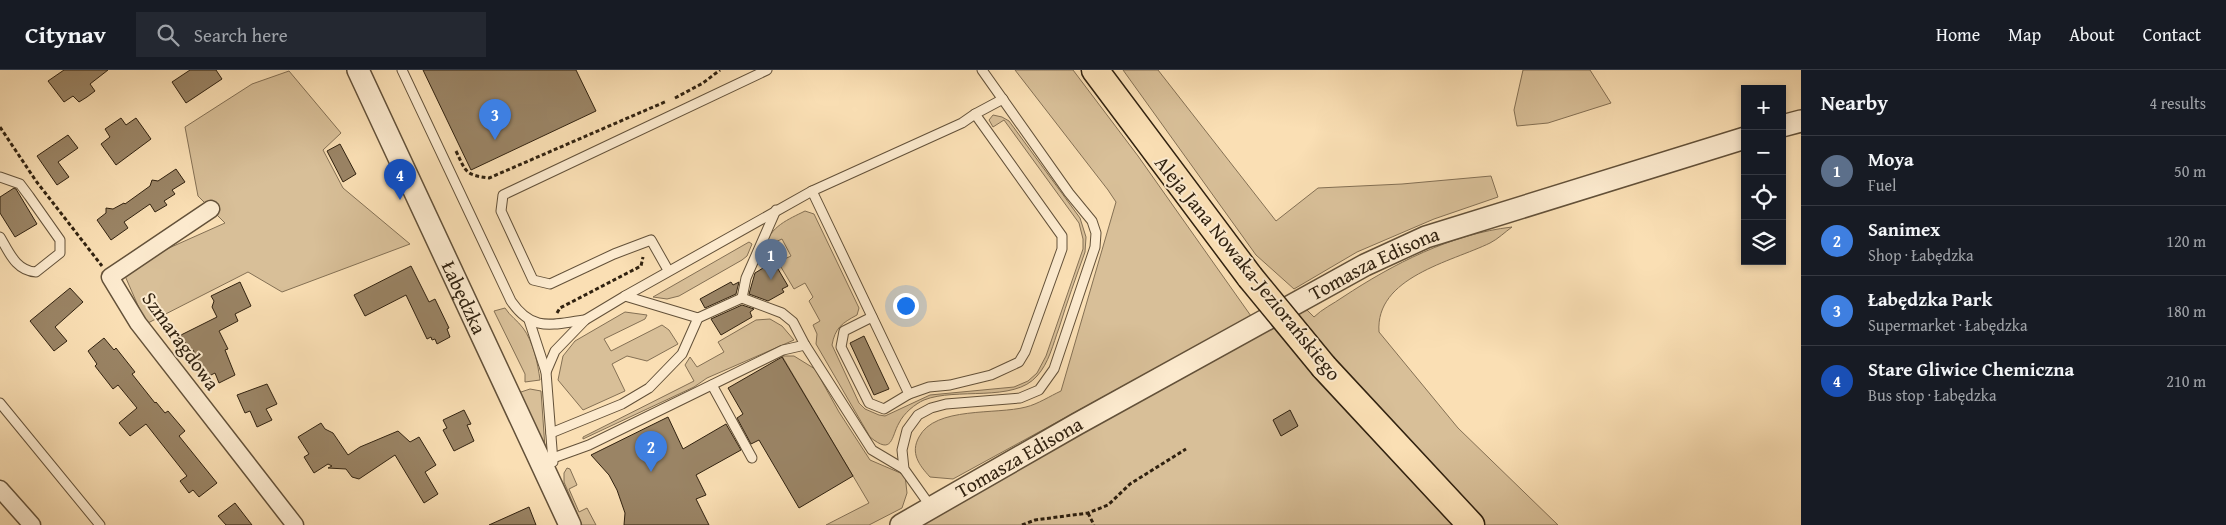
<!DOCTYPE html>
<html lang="en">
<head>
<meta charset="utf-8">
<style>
  :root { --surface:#171b24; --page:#242831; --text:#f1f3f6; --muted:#9ea1a6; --line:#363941; --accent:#8c9099 }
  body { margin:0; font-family:"Gentium Book Plus",serif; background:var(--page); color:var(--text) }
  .controls { position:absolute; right:15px; top:15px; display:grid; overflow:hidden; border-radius:0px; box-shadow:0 2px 8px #0003 }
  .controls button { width:45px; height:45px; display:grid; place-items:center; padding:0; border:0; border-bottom:1px solid var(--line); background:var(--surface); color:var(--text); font:25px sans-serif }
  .you { position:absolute; left:905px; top:235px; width:18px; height:18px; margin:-12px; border:4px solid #fff; border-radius:50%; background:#1a73e8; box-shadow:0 0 0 8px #1a73e833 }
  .badge { display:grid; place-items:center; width:32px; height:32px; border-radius:50%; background:var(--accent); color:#fff; font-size:16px; font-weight:700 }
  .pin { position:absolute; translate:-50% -41px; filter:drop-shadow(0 1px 2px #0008) }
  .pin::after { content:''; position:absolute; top:26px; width:18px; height:15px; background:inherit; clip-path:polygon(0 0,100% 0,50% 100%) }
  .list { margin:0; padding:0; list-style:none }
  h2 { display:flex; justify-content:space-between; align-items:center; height:65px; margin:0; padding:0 20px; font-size:21px }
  h2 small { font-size:16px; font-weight:400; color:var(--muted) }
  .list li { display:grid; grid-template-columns:32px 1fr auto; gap:15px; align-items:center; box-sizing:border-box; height:70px; padding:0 20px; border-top:1px solid var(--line) }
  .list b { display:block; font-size:19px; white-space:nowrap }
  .list p { margin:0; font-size:16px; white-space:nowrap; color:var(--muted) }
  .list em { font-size:16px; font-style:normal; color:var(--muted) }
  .icon { flex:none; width:28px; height:28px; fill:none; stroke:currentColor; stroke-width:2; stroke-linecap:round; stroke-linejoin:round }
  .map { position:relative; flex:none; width:1801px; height:455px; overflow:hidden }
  header { display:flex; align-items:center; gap:30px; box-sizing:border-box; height:70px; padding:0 25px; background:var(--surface); border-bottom:1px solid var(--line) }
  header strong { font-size:24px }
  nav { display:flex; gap:28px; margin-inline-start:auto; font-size:18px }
  .search { width:350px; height:45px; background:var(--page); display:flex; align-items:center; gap:12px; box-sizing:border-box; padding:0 18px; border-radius:0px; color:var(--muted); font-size:19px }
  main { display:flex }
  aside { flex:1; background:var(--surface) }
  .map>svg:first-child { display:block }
  .green { fill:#d8bf98; stroke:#847054 }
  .building { fill:#9a8465; stroke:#312210 }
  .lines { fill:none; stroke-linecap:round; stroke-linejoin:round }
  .service-casing { stroke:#635139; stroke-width:11 }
  .minor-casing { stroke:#635139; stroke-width:19 }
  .tertiary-casing { stroke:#635139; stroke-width:24 }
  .primary-casing { stroke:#312210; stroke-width:29 }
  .path { stroke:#312210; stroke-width:3; stroke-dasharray:4 2.5; stroke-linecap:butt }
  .service { stroke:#fceace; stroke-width:9 }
  .minor { stroke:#fceace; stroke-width:16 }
  .tertiary { stroke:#fceace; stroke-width:21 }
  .primary { stroke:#fadfb4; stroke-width:26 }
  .primary-bridge-casing { stroke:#312210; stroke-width:29; stroke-linecap:butt }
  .primary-bridge { stroke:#fadfb4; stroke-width:26 }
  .labels { text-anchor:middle; stroke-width:4; stroke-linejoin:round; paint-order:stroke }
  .street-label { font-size:20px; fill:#312210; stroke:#fceace }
</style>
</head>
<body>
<header>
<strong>Citynav</strong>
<div class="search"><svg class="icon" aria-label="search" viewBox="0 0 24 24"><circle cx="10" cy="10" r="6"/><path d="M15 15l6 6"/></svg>Search here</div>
<nav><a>Home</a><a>Map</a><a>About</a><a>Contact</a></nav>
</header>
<main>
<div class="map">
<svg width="1801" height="455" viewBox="0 0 1801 455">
  <rect width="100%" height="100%" fill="#fadfb4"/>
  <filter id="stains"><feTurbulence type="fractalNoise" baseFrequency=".004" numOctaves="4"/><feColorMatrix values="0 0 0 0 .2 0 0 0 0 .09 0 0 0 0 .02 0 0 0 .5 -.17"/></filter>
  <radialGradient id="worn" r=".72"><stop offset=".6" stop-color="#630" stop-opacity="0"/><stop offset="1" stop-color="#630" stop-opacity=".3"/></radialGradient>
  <!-- green -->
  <g class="green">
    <path d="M1015,0H1073L1138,86L1251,246L953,409L930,407C919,395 910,383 919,367C935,336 996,345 1026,337C1038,334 1050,326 1061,321L1116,132L1108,120Z"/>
    <polygon points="1123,0 1158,0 1276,151 1318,118 1402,114 1491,106 1498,127 1434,149 1357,182 1294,219 1256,185"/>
    <polygon points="1523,0 1590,0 1611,33 1548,53 1517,56 1514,40"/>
    <polygon points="289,1 341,63 323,80 343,118 410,174 282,222 248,202 146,254 122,199 225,153 198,126 185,57 252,14"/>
    <path d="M993,45L1002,47L1009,51L1080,148L1086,167L1085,182C1076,207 1067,232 1059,258C1053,274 1049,293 1037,306C1014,333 956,317 924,330C915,334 904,343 899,353C891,367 893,386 870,367L816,274L817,264L813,255L820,251L809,231L813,227L805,213L794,219L778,192L791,186L782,169L766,176C769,157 789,149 805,141L814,144L859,238L857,245C842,253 835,258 832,275L859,333L865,339L879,345L885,346L930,325L1014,317L1028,311L1037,303L1046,286L1083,179V169L1079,153L1004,50L993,57L989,50Z"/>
    <path d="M1512,157C1505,162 1498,169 1490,173C1451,192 1375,207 1379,262L1458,358L1558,455H908L1305,238L1314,247C1322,239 1333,234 1343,227C1393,194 1451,164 1512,157Z"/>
    <polygon points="749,172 752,174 747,186 742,190 679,226 667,229 653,227"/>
    <path d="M505,238C510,246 518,251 523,258C533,271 538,294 540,310L525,312V304L494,241Z"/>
    <polygon points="625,242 647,245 645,249 604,269 611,281 662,255 669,260 678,274 647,291 627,286 612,294 625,321 583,340 558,310 563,286 575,271"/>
    <polygon points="770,249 782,256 794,270 707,308 694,317 583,369 583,367 694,311 685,295 690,287 697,297 724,282 718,272 756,250"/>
    <polygon points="782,286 794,286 815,299 839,342 870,390 905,405 907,423 902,438 869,455 826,455 869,433"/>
    <polygon points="530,319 541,321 545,378 518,323"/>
    <polygon points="567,398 570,399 577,415 569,419 579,442 587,438 596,455 582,455 564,412 564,403"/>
  </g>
  <!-- building -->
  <g class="building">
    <polygon points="64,0 108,0 90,14 95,21 87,27 79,32 73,26 64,32 48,11"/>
    <polygon points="190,0 216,0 222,9 186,33 172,12"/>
    <polygon points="423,0 576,0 596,41 471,100"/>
    <polygon points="121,48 126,55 136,48 151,69 116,95 101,74 110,67 105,59"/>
    <polygon points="68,65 78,78 58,92 69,107 57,115 37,86"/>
    <polygon points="340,74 356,104 343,112 327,81"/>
    <polygon points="176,99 185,112 172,120 175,124 164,131 167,135 155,142 150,134 124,152 128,158 111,170 97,150 106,143 106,138 113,139 124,133 125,134 150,116 152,110 158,111"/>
    <polygon points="14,118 16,119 37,154 15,167 0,143 0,127"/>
    <polygon points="768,195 772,202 778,199 788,216 782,219 784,222 768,231 749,224 755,203"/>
    <polygon points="411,196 429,232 435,229 449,258 447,259 450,267 437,274 435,269 432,270 431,267 427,269 406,225 365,246 354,225"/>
    <polygon points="240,212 251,236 235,244 238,251 219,261 228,279 225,280 235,305 219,313 215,303 207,307 193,280 190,282 181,265 217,247 212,237 214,231 211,226"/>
    <polygon points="731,212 733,215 739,212 736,224 705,238 700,229"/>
    <polygon points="70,218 83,232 55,257 67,271 54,281 30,251"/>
    <polygon points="742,235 754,239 750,242 752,247 721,265 711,249"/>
    <polygon points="864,266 889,319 874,325 850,273"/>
    <polygon points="104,268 114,280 116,278 135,302 132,304 155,333 156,332 165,343 168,341 185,361 179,366 217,413 199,427 193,420 189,423 180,411 187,406 146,354 130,366 119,353 137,338 118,315 113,319 95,296 97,294 88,281"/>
    <polygon points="782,287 853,406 799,438 759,370 751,374 737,348 743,344 728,318"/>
    <polygon points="267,314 277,334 266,339 272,350 257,357 250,341 245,343 237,325"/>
    <polygon points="464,340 471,354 467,355 474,371 454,381 443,360 447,358 443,350"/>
    <polygon points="1290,340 1298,356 1281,366 1273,350"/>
    <polygon points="668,347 683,379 726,354 741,380 696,405 706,425 696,429 709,455 624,455 625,443 617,420 609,405 591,385"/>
    <polygon points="321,353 325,359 333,363 348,385 360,377 398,361 410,372 419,367 436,395 425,402 438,424 424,433 395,385 359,409 352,407 346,399 328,398 332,396 328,394 314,403 304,387 309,384 298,367"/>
    <polygon points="235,433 252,455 226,455 218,446"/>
    <polygon points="529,437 536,455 489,455"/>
  </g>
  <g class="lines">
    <!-- service casing -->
    <g class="service-casing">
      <g id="service">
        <path d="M402,0L511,231C533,263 552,254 585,250"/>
        <path d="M0,107L20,114L29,126L60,170V183L36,202C16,201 9,182 0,167"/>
        <polyline points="812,121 909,324 929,317 950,315 991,305 1019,292 1025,282 1062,179 1062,166 975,44"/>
        <polyline points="668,200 651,170 614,184 550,214 533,210 501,141 503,125 767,0"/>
        <polyline points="625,226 698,248 742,228"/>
        <polyline points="742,228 782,243 793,252 805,275 872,380 904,399"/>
        <polyline points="742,228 746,208 776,140"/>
        <polyline points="872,247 844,261 841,277 869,333 884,339 909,324"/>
        <polyline points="529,250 546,302 553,392"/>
        <polyline points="546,302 555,281 585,250 625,226 812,121 962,53 975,44 1003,29"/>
        <polyline points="712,315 752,388"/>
        <polyline points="0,333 100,455"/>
        <polyline points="551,363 622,334 649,318 682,284 698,248"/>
        <polyline points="553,388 589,375 783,280 805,275"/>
        <polyline points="931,437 904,399 902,380 907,360 918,345 931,338 946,334 1020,328 1039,320 1054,299 1095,177 1096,163 1092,151 1069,123 982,0"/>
      </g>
    </g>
    <!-- minor casing -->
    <g class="minor-casing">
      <g id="minor">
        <polyline points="211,139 110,207 138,253 295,455"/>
        <polyline points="0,419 32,455"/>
      </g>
    </g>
    <!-- tertiary casing -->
    <g class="tertiary-casing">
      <g id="tertiary">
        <path id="s1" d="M358,0L570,455"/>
        <polyline points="1782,56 1801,51"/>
        <path id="s2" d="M901,455L1077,354L1365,195L1426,167L1745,68"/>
      </g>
    </g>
    <!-- primary casing -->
    <g class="primary-casing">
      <g id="primary">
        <polyline points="1095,0 1250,207"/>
        <polyline points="1324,297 1471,455"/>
      </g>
    </g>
    <!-- path -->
    <g class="path">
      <polyline points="675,28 703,13 720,0"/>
      <polyline points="0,57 36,111 102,196"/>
      <path d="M456,81C466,102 465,105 489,108L667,31"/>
      <polyline points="557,243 560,238 641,196 643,187"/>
      <polyline points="1088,443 1094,455"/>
      <polyline points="1022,455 1035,450 1088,443 1108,435 1130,414 1186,379"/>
    </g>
    <!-- service -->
    <use href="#service" class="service"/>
    <!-- minor -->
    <use href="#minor" class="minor"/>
    <!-- tertiary -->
    <use href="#tertiary" class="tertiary"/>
    <!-- primary -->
    <use href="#primary" class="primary"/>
    <!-- primary-bridge casing -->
    <g class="primary-bridge-casing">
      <polyline id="primary-bridge" points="1250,207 1324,297"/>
    </g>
    <!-- primary-bridge -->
    <use href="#primary-bridge" class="primary-bridge"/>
  </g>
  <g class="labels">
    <!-- street labels -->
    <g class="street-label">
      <text dy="7" stroke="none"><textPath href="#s2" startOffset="541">Tomasza Edisona</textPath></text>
      <text transform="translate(1248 198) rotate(51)" y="7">Aleja Jana Nowaka-Jeziorańskiego</text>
      <text dy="7" stroke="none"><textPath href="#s1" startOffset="251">Łabędzka</textPath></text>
      <text transform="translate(181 271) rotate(54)" y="7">Szmaragdowa</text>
      <text dy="7" stroke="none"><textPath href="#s2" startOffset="136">Tomasza Edisona</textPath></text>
    </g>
  </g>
  <rect width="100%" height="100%" filter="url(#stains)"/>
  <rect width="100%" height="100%" fill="url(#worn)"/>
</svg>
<div class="controls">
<button>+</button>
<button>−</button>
<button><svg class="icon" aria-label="locate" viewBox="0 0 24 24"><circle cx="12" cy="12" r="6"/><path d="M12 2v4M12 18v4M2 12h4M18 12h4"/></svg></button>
<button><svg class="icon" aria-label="layers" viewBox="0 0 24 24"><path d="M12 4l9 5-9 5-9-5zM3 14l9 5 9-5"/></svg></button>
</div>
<div class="you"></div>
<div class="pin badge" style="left:771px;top:210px;background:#5c6f8a">1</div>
<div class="pin badge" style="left:651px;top:402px;background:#3f7fe0">2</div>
<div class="pin badge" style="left:495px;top:70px;background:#3f7fe0">3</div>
<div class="pin badge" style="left:400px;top:130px;background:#1a4fb4">4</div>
</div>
<aside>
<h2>Nearby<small>4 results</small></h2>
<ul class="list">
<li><span class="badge" style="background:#5c6f8a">1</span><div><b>Moya</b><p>Fuel</p></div><em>50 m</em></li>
<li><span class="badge" style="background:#3f7fe0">2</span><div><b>Sanimex</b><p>Shop · Łabędzka</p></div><em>120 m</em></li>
<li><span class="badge" style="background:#3f7fe0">3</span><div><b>Łabędzka Park</b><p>Supermarket · Łabędzka</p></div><em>180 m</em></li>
<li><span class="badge" style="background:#1a4fb4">4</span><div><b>Stare Gliwice Chemiczna</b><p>Bus stop · Łabędzka</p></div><em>210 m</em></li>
</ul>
</aside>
</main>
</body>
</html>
